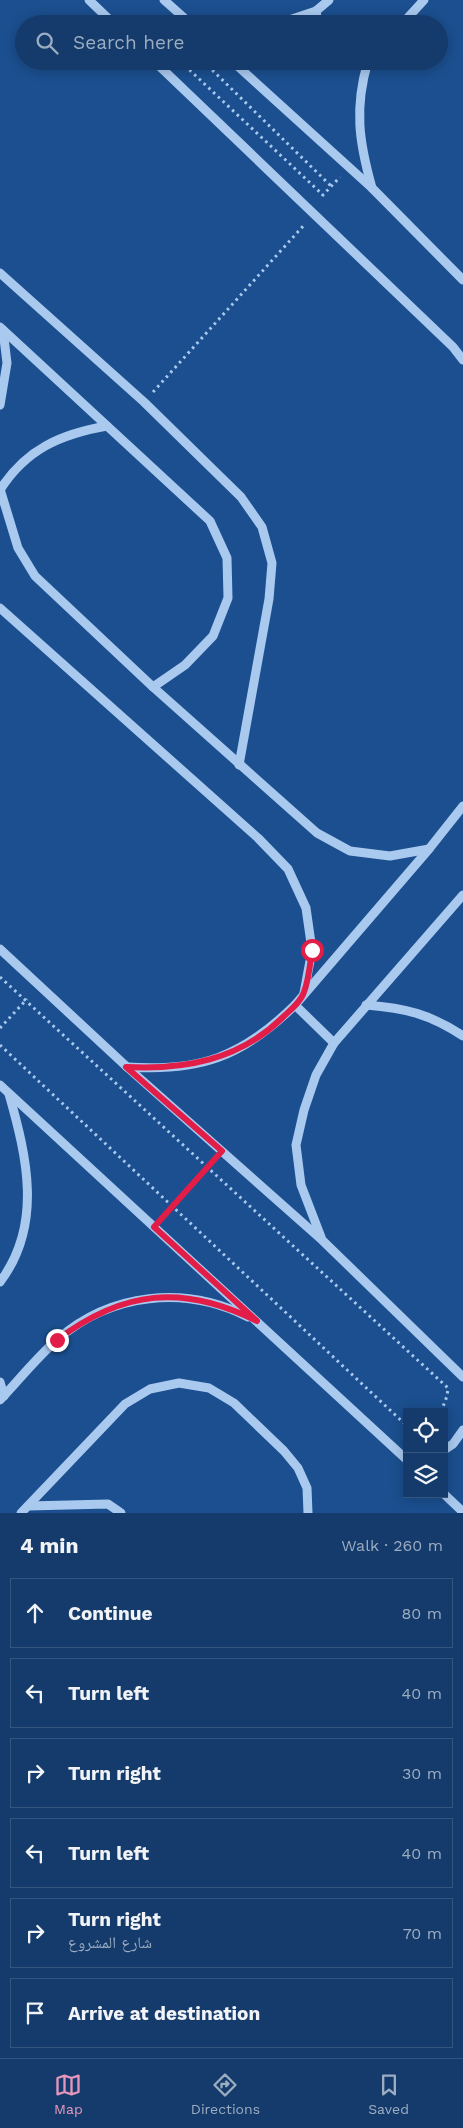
<!DOCTYPE html>
<html lang="en">
<head>
<meta charset="utf-8">
<style>
  :root { --surface:#143b6b; --page:#1d4271; --text:#f1f3f6; --muted:#9dadc1; --line:#33557e; --accent:#e797bd }
  body { margin:0; font-family:"Work Sans","Noto Naskh Arabic",sans-serif; background:var(--page); color:var(--text) }
  .controls { position:absolute; right:15px; bottom:15px; display:grid; overflow:hidden; border-radius:0px; box-shadow:0 2px 12px #0003 }
  .controls button { width:45px; height:45px; display:grid; place-items:center; padding:0; border:0; border-bottom:1px solid var(--line); background:var(--surface); color:var(--text); font:25px sans-serif }
  .stop { position:absolute; width:15px; height:15px; margin:-11px; border:4px solid #e11d48; border-radius:50%; background:#fff }
  .stop.end { background:#e11d48; border-color:#fff; box-shadow:0 1px 5px #0008 }
  .list { margin:0; padding:0; list-style:none }
  h2 { display:flex; justify-content:space-between; align-items:center; height:65px; margin:0; padding:0 20px; font-size:21px }
  h2 small { font-size:16px; font-weight:400; color:var(--muted) }
  .list li { display:grid; grid-template-columns:32px 1fr auto; gap:15px; align-items:center; box-sizing:border-box; height:70px; margin:0 10px 10px; padding:0 10px; border:1px solid var(--line); border-radius:0px }
  .list b { display:block; font-size:19px; white-space:nowrap }
  .list p { margin:0; font-size:16px; white-space:nowrap; color:var(--muted) }
  .list em { font-size:16px; font-style:normal; color:var(--muted) }
  .icon { flex:none; width:28px; height:28px; fill:none; stroke:currentColor; stroke-width:2; stroke-linecap:round; stroke-linejoin:round }
  .map { position:relative; flex:none; width:463px; height:1513px; overflow:hidden }
  .search { position:absolute; background:var(--surface); box-shadow:0 2px 12px #0003; left:15px; right:15px; top:15px; height:55px; display:flex; align-items:center; gap:12px; box-sizing:border-box; padding:0 18px; border-radius:28px; color:var(--muted); font-size:19px }
  .sheet { height:545px; background:var(--surface) }
  nav { display:flex; justify-content:space-around; align-items:center; box-sizing:border-box; height:70px; border-top:1px solid var(--line); background:var(--surface); font-size:14px; color:var(--muted) }
  nav a { display:grid; justify-items:center; gap:2px }
  nav .on { color:var(--accent) }
  .map>svg:first-child { display:block }
  .lines { fill:none; stroke-linecap:round; stroke-linejoin:round }
  .path { stroke:#a9c9ee; stroke-width:3; stroke-dasharray:2.5 4; stroke-linecap:butt }
  .minor { stroke:#a9c9ee; stroke-width:9 }
  .route { stroke:#e11d48; stroke-width:6 }
</style>
</head>
<body>
<div class="map">
<svg width="463" height="1513" viewBox="0 0 463 1513">
  <rect width="100%" height="100%" fill="#1b4f8f"/>
  <g class="lines">
    <!-- path -->
    <g class="path">
      <polyline points="180,61 323,195"/>
      <polyline points="203,61 331,186"/>
      <polyline points="322,196 340,177"/>
      <polyline points="153,392 305,224"/>
      <polyline points="0,977 448,1388 447,1396 441,1412"/>
      <polyline points="0,1028 27,999"/>
      <polyline points="0,1045 407,1426"/>
      <polyline points="164,1216 213,1161"/>
    </g>
    <!-- minor -->
    <g class="minor">
      <polyline points="89,0 114,24"/>
      <polyline points="164,0 191,24"/>
      <polyline points="316,11 318,24"/>
      <polyline points="277,24 316,11 329,0"/>
      <polyline points="402,24 424,0"/>
      <polyline points="154,61 453,347 463,360"/>
      <polyline points="232,61 372,188 463,280"/>
      <path d="M368,61C354,108 359,142 372,188"/>
      <polyline points="0,273 144,402 241,497 262,527 272,563 269,599 239,765"/>
      <polyline points="0,327 210,521 227,558 228,598 213,636 185,665 153,687"/>
      <polyline points="0,405 7,363 3,330"/>
      <polyline points="0,489 18,548 35,576 153,687 317,833 350,851 390,856 429,849"/>
      <path d="M0,490C26,449 61,434 107,426"/>
      <polyline points="0,608 258,838 288,869 306,908 312,950 304,993"/>
      <polyline points="0,949 127,1067 322,1240 463,1377"/>
      <polyline points="295,1005 334,1043"/>
      <path d="M366,1005C405,1008 430,1014 463,1036"/>
      <path d="M127,1067C200,1072 242,1057 295,1005L429,849L463,806"/>
      <polyline points="0,1085 407,1460"/>
      <polyline points="321,1237 301,1185 296,1145 304,1110 316,1075 334,1043 463,895"/>
      <path d="M0,1282C43,1225 27,1157 9,1094"/>
      <polyline points="0,1382 4,1396"/>
      <path d="M0,1400C19,1380 37,1357 58,1339C111,1293 185,1285 248,1317"/>
      <polyline points="444,1450 453,1444 463,1430"/>
      <polyline points="444,1494 463,1512"/>
      <polyline points="28,1506 108,1504 121,1513"/>
      <polyline points="21,1513 125,1404 150,1389 179,1383 209,1388 234,1403 284,1451 298,1468 307,1488 308,1513"/>
    </g>
  </g>
  <g class="lines">
    <!-- route -->
    <path class="route" d="M57,1340C123,1290 183,1284 257,1321L154,1227L222,1151L126,1067C184,1070 239,1060 282,1018C289,1011 301,1002 304,992C309,979 310,964 312,950"/>
  </g>
</svg>
<div class="controls">
<button><svg class="icon" aria-label="locate" viewBox="0 0 24 24"><circle cx="12" cy="12" r="6"/><path d="M12 2v4M12 18v4M2 12h4M18 12h4"/></svg></button>
<button><svg class="icon" aria-label="layers" viewBox="0 0 24 24"><path d="M12 4l9 5-9 5-9-5zM3 14l9 5 9-5"/></svg></button>
</div>
<div class="stop" style="left:312px;top:950px"></div>
<div class="stop end" style="left:57px;top:1340px"></div>
<div class="search"><svg class="icon" aria-label="search" viewBox="0 0 24 24"><circle cx="10" cy="10" r="6"/><path d="M15 15l6 6"/></svg>Search here</div>
</div>
<section class="sheet">
<h2>4 min<small>Walk · 260 m</small></h2>
<ul class="list">
<li><svg class="icon" aria-label="ahead" viewBox="0 0 24 24"><path d="M12 20V5M6 11l6-6 6 6"/></svg><div><b>Continue</b></div><em>80 m</em></li>
<li><svg class="icon" aria-label="left" viewBox="0 0 24 24"><path d="M17 20v-9H6M10 6l-5 5 5 5"/></svg><div><b>Turn left</b></div><em>40 m</em></li>
<li><svg class="icon" aria-label="right" viewBox="0 0 24 24"><path d="M7 20v-9h11M14 6l5 5-5 5"/></svg><div><b>Turn right</b></div><em>30 m</em></li>
<li><svg class="icon" aria-label="left" viewBox="0 0 24 24"><path d="M17 20v-9H6M10 6l-5 5 5 5"/></svg><div><b>Turn left</b></div><em>40 m</em></li>
<li><svg class="icon" aria-label="right" viewBox="0 0 24 24"><path d="M7 20v-9h11M14 6l5 5-5 5"/></svg><div><b>Turn right</b><p>شارع المشروع</p></div><em>70 m</em></li>
<li><svg class="icon" aria-label="arrive" viewBox="0 0 24 24"><path d="M6 21V4h12l-3 4 3 4H6"/></svg><div><b>Arrive at destination</b></div></li>
</ul>
</section>
<nav>
<a class="on"><svg class="icon" aria-label="map" viewBox="0 0 24 24"><path d="M3 6l6-2 6 2 6-2v14l-6 2-6-2-6 2zM9 4v14M15 6v14"/></svg>Map</a>
<a><svg class="icon" aria-label="directions" viewBox="0 0 24 24"><path d="M12 3l9 9-9 9-9-9zM9 14v-3h6M13 9l2 2-2 2"/></svg>Directions</a>
<a><svg class="icon" aria-label="saved" viewBox="0 0 24 24"><path d="M7 4h10v16l-5-4-5 4z"/></svg>Saved</a>
</nav>
</body>
</html>
